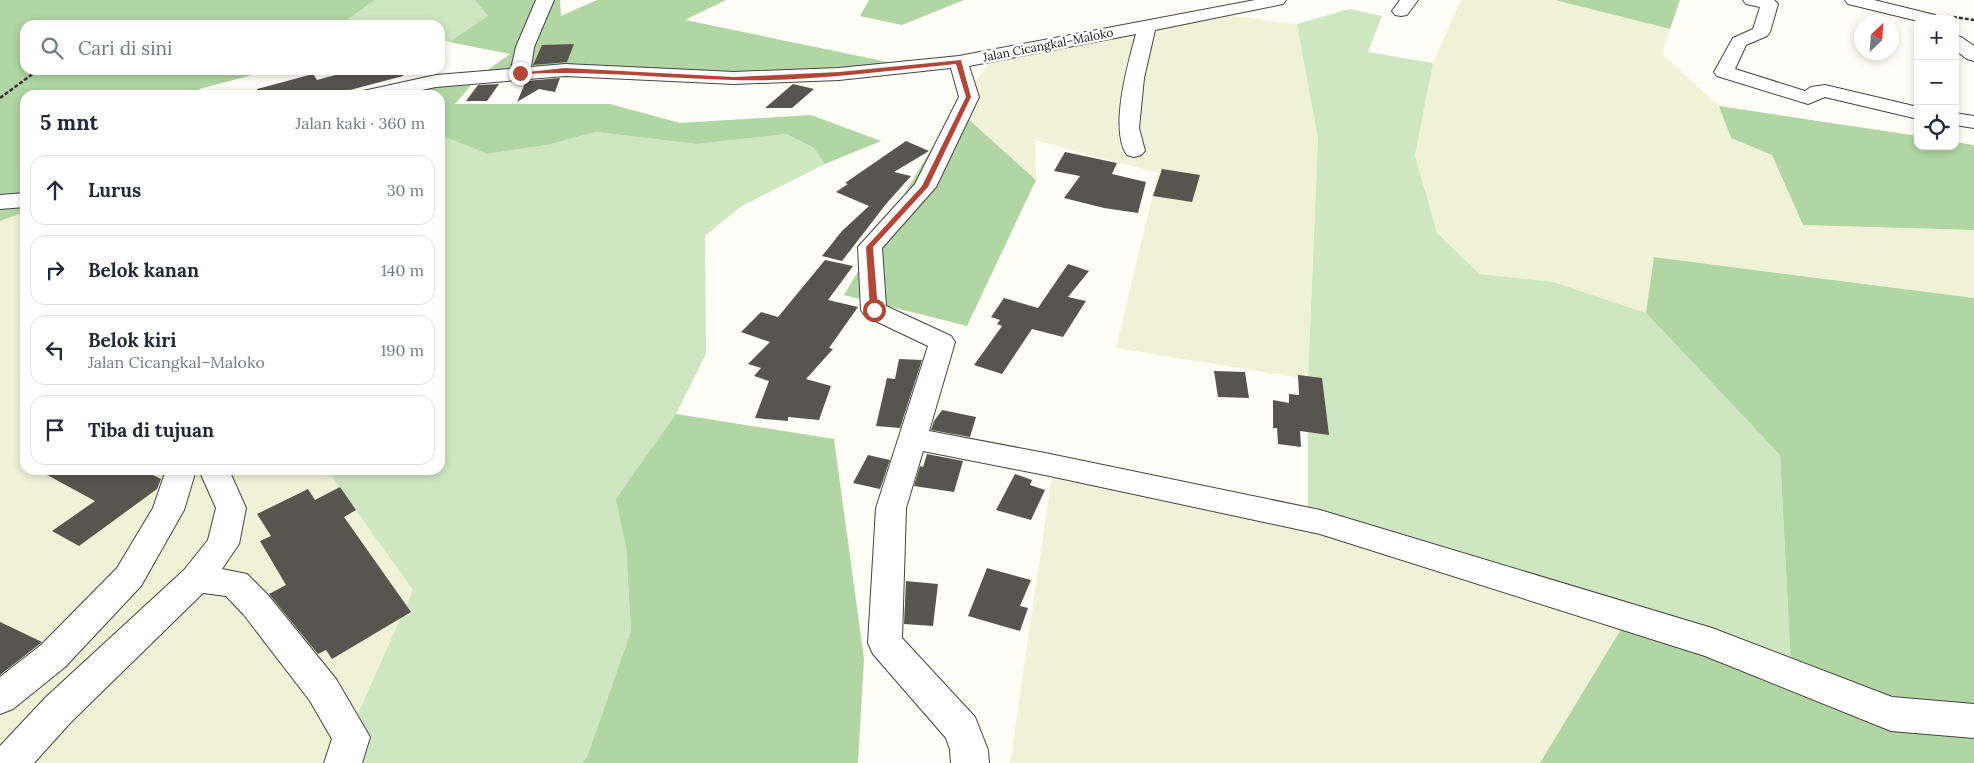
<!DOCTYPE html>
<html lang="id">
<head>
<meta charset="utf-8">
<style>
  :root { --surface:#fff; --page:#f6f6f7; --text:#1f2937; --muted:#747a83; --line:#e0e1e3 }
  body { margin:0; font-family:Lora,serif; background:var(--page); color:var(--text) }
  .controls { position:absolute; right:15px; top:15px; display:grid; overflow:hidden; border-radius:10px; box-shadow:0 2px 8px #0003 }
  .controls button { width:45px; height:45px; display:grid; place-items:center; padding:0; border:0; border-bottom:1px solid var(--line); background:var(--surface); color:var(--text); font:25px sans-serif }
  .compass { position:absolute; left:1854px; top:15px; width:45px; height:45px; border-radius:50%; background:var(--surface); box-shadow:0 2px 8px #0003; rotate:25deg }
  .stop { position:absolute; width:15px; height:15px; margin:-11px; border:4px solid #b24738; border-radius:50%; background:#fff }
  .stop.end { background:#b24738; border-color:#fff; box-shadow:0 1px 5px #0008 }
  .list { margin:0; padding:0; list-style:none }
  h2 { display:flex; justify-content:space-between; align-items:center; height:65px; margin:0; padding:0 20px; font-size:21px }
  h2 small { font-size:16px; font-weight:400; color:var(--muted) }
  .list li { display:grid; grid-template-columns:32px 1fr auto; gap:15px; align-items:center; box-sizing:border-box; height:70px; margin:0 10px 10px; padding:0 10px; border:1px solid var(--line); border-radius:15px }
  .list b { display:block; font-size:19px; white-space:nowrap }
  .list p { margin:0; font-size:16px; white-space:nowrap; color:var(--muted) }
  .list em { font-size:16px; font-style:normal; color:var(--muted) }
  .icon { flex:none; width:28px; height:28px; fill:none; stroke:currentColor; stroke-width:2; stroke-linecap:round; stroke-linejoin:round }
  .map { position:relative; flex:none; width:1974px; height:763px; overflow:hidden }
  .search { position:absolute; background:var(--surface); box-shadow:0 2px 8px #0003; left:20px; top:20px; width:425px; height:55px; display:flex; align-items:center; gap:12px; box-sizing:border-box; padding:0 18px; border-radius:15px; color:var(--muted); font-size:19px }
  .panel { position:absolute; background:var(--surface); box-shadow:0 2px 8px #0003; left:20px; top:90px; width:425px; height:385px; border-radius:15px }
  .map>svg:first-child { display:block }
  .farmland { fill:#f0f2d8 }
  .green { fill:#cee6c2 }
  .forest { fill:#b1d5a3 }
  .building { fill:#58544e }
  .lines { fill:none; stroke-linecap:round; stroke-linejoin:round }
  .minor-casing { stroke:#444; stroke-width:2 }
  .path { stroke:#333; stroke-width:2.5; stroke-dasharray:4 2; stroke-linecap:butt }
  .minor { fill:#fff; fill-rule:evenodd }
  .route { fill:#b24738 }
  .labels { text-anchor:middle; stroke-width:5; stroke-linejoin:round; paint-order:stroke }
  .far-street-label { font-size:12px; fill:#111; stroke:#fff }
</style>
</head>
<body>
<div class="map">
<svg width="1974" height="763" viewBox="0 0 1974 763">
  <rect width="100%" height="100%" fill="#fefef6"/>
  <!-- farmland -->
  <g class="farmland">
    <polygon points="1461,0 1555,0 1670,29 1662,54 1719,106 1731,138 1772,155 1803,225 1974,230 1974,298 1655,257 1646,313 1554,282 1480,274 1437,233 1415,155 1433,63"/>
    <polygon points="1217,14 1297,24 1318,139 1308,379 1116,348 1158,173 1035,140 1036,180 956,108 996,53"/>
    <polygon points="25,212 25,470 327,470 413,590 336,763 0,763 0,221"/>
    <polygon points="1053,468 1308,520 1629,616 1540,763 1010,763"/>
  </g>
  <!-- green -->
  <g class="green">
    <polygon points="375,0 475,0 489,16 449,42 440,40 440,25 360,25 344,22"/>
    <polygon points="1349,9 1382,16 1368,52 1433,63 1415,155 1437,233 1480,274 1554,282 1646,313 1780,455 1791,666 1308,520 1308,379 1318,139 1297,24"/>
    <polygon points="596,132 697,144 786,134 814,148 825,164 740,207 705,236 706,354 676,414 617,499 626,548 631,631 587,757 582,763 336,763 413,590 327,470 440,470 440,135 487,154 547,145"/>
  </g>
  <!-- forest -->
  <g class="forest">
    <polygon points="0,0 375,0 344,22 344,25 25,25 25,70 271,70 199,89 201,95 25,95 25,212 0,221"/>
    <polygon points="475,0 560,0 561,16 597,0 726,0 685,20 907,66 736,77 596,68 478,77 455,104 610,104 680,123 811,115 881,141 825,164 814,148 786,134 697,144 596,132 547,145 487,154 440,135 440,95 411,95 413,85 478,77 510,54 449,42 488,16"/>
    <polygon points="869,0 964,0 902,25 860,16"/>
    <polygon points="1555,0 1680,0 1670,29"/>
    <polygon points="1719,106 1918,136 1918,146 1955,146 1955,142 1974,145 1974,230 1803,225 1772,155 1731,138"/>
    <polygon points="956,108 1036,180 967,326 844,295"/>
    <polygon points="1654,257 1974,298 1974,763 1540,763 1629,616 1791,666 1780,455 1646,313"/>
    <polygon points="676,414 834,439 864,659 858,763 582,763 587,757 631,631 626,548 616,499"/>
  </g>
  <!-- building -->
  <g class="building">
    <polygon points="574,44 567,62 533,65 542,45"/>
    <polygon points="354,70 402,70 403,76 331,95 257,95 257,89 313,74 317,80"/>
    <polygon points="560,78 555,92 539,89 517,102 526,81"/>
    <polygon points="499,84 487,101 466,101 478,85"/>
    <polygon points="793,84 814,89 792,108 765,108"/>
    <polygon points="906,141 929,151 894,172 911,176 886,204 842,261 822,256 842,231 869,206 836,192 848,184 845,183"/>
    <polygon points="1065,152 1117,163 1112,174 1146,182 1138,213 1104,208 1064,198 1080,176 1054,171"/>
    <polygon points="1162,169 1200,175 1192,202 1153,196"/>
    <polygon points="825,260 853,266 828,300 858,307 829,348 833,349 806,379 831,386 819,420 788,417 788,421 755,418 769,381 754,376 761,368 748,364 770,342 741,332 761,312 778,317"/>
    <polygon points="1068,264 1089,271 1068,297 1086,301 1063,337 1032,329 1002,374 974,365 1002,326 997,324 1000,320 991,317 1004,298 1038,308"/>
    <polygon points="899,359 922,360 900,428 876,426 887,378 895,379"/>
    <polygon points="1214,371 1245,372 1249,398 1218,397"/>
    <polygon points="1298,375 1322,378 1329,435 1300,431 1301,447 1278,444 1277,428 1273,428 1273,400 1289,403 1289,394 1299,395"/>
    <polygon points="942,410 976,417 970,437 931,430 934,421"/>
    <polygon points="927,454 963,461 954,492 914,486 920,466 923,467"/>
    <polygon points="868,455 890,460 880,489 853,483"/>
    <polygon points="38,470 143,470 161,479 157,489 79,546 52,531 95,501"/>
    <polygon points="1015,474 1032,480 1030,485 1045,490 1031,520 996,510"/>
    <polygon points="340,487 356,510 344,517 411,612 332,659 326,650 318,654 269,594 286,585 260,541 271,536 257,514 308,489 315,500"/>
    <polygon points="987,568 1031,580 1020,606 1028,608 1020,631 968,616"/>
    <polygon points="906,581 938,584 933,626 904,624"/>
    <polygon points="0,622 42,642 0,675"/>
  </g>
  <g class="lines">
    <!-- minor casing -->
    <g class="minor-casing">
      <g id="minor">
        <path d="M536,0H554L534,47L531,67L565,64L734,72L839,68L959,56L1255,0H1286L1283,4L1155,30L1144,78L1139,128L1145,151L1141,155L1134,157L1127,155C1109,130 1128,63 1136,34L969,66L979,97L936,187L882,248L886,306L951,336L955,342L929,431L1045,453L1320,510L1712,628L1892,697L1974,704V738L1891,731L1705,656L1320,534L1045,475L923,451L906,508L902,638L975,717L988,750L989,763H951L950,750L946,738L873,654L868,643L876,508L928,346L865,316L861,310L858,247L915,184L959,97L951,68L839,80L734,84L565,76L436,87L398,95H360L363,91L436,75L511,69L516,47Z"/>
        <polygon points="1400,0 1418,0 1407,15 1401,16 1395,15 1392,11"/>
        <polygon points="1743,0 1774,0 1778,4 1770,32 1767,36 1746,45 1735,69 1805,91 1811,87 1825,85 1918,107 1918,119 1825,97 1808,104 1717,76 1714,72 1733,38 1753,29 1760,7 1746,4"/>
        <polygon points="1845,0 1874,0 1935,15 1938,19 1918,19 1918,21 1848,4"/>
        <polygon points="1955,36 1961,37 1974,46 1974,61 1967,59 1955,50"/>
        <polygon points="1955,113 1974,116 1974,128 1955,125"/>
        <polygon points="25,193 25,207 0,209 0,195"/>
        <polygon points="166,470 196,470 184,510 141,586 65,667 13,709 0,714 0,677 41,645 117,568 153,508"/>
        <polygon points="199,470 229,470 246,508 239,544 222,569 247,574 268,595 336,679 370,737 362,763 324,763 332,739 310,701 244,615 226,596 203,593 72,721 34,763 0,763 0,746 46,697 184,570 208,540 216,508"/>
      </g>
    </g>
    <!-- path -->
    <g class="path">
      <polyline points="1947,16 1974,20"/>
      <polyline points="0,98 38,70"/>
    </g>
    <!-- minor -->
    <use href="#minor" class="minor"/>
  </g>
  <!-- route -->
  <path class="route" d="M961,60L971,97L928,187L873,247L878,310L874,313L870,310L866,247L922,186L966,97L956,64C883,71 807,82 733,80C661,78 593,70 520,74L518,73L565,68L734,77L839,72Z"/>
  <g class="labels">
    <!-- far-street labels -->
    <g class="far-street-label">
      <text transform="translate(1048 45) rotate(-11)" y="4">Jalan Cicangkal–Maloko</text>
    </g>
  </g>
</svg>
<div class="controls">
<button>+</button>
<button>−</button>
<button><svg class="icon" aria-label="locate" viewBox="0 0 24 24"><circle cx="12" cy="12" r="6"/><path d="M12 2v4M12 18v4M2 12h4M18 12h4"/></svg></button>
</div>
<svg class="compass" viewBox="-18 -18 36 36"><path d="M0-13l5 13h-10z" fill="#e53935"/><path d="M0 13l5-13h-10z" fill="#747a83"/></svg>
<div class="stop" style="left:874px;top:310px"></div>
<div class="stop end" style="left:520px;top:73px"></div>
<div class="search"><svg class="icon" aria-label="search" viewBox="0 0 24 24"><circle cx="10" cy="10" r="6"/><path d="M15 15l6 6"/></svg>Cari di sini</div>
<section class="panel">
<h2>5 mnt<small>Jalan kaki · 360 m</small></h2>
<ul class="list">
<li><svg class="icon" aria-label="ahead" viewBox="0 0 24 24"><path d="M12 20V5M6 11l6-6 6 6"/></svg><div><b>Lurus</b></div><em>30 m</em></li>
<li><svg class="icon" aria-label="right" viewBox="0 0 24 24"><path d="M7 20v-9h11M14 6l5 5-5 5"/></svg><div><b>Belok kanan</b></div><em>140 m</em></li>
<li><svg class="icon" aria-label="left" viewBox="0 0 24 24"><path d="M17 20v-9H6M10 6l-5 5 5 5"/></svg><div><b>Belok kiri</b><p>Jalan Cicangkal–Maloko</p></div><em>190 m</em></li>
<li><svg class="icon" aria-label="arrive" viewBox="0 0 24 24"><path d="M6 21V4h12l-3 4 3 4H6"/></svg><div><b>Tiba di tujuan</b></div></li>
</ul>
</section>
</div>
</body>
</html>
